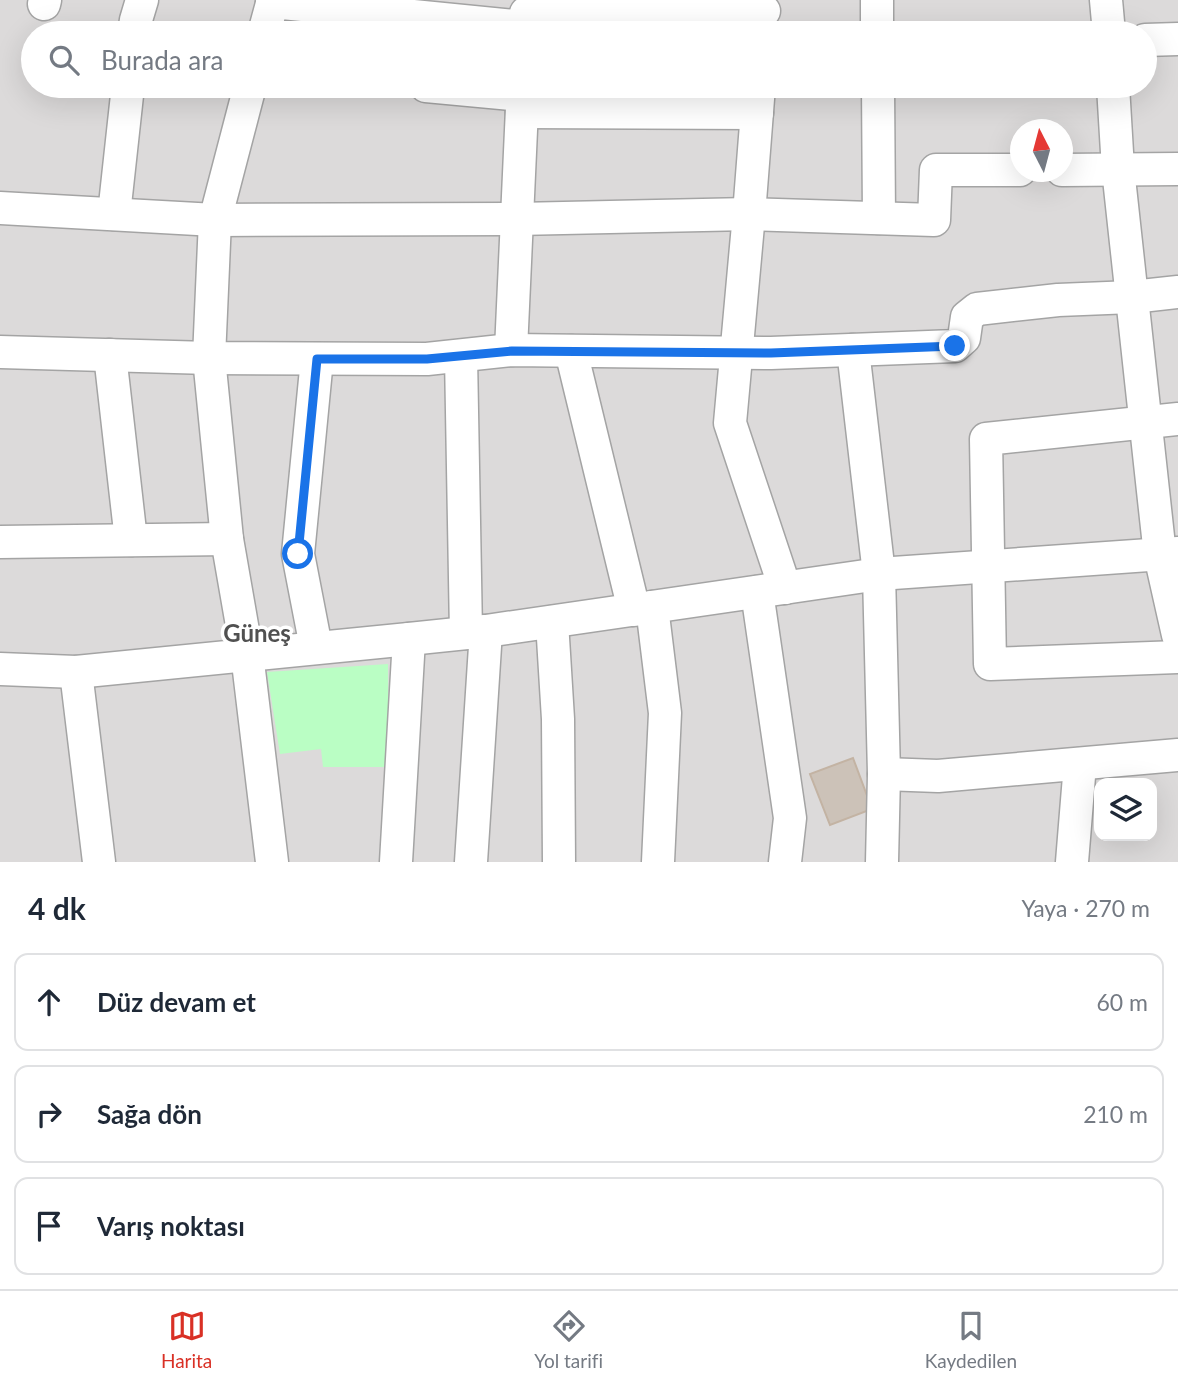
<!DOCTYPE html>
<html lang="tr">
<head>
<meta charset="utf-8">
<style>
  :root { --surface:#fff; --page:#f6f6f7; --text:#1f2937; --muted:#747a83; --line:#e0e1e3; --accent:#d93025 }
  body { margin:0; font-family:Lato,sans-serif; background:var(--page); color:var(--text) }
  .controls { position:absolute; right:21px; bottom:21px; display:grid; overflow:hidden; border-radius:14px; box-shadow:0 7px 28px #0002 }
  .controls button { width:63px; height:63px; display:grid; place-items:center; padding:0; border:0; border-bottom:2px solid var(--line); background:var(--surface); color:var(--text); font:35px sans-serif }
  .compass { position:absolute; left:1010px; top:119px; width:63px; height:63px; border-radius:50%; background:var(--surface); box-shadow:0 7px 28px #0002; rotate:354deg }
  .stop { position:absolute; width:21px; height:21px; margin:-16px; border:5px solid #1a73e8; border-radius:50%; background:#fff }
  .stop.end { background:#1a73e8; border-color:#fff; box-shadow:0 2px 7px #0008 }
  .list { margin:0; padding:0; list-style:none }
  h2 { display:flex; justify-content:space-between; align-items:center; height:91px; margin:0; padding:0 28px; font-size:30px }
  h2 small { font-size:23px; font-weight:400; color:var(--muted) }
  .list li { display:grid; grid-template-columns:46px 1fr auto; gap:21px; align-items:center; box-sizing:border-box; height:98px; margin:0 14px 14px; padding:0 14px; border:2px solid var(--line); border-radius:14px }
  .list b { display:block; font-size:26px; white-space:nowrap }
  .list em { font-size:23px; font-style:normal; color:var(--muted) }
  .icon { flex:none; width:38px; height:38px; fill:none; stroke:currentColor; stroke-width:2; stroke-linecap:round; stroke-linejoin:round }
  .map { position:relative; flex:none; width:1178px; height:862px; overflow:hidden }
  .search { position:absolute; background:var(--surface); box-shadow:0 7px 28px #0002; left:21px; right:21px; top:21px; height:77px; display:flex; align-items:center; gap:18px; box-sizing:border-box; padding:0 24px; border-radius:38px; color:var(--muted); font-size:26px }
  .sheet { height:427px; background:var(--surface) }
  nav { display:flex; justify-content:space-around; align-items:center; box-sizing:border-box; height:98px; border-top:2px solid var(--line); background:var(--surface); font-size:19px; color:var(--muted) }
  nav a { display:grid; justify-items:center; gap:4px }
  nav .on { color:var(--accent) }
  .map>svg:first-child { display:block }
  .residential { fill:#dcdada; fill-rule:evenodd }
  .park { fill:#bafec4 }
  .building { fill:#ccc2b8; stroke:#c3b3a3; stroke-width:2 }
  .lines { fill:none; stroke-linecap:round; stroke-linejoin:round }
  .minor-casing { stroke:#a4a4a4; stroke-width:35 }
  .minor { stroke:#fff; stroke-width:32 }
  .route { stroke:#1a73e8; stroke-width:9 }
  .labels { text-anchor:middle; stroke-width:7; stroke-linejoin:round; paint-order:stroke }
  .district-label { font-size:24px; font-weight:bold; fill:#505050; stroke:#fff }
</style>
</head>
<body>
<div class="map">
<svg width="1178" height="862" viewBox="0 0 1178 862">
  <rect width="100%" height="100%" fill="#f0ece2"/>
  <!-- residential -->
  <path class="residential" d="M0,0H1178V862H0ZM33,33H1145V86H33ZM1020,130H1062V172H1020ZM1099,783H1152V836H1099Z"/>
  <!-- park -->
  <polygon class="park" points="388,664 389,767 323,767 321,749 280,754 267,672"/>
  <!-- building -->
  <polygon class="building" points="853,758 872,809 830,825 810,774"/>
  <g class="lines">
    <!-- minor casing -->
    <g class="minor-casing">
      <g id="minor">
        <polyline points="877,0 877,33"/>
        <polyline points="1106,0 1109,33"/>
        <polyline points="272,2 525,27"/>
        <polyline points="44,4 45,0"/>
        <polyline points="526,13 764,11"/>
        <polyline points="134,33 136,20 142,0"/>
        <polyline points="264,33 273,0"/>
        <polyline points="1145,40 1178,39"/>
        <polyline points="250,86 215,220 209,358 227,539 247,654 272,862"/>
        <polyline points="426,86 522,95"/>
        <polyline points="759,86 749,214 730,423 785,588"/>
        <polyline points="878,86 879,218"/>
        <polyline points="1113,86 1118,169 1160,555 1178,635"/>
        <polyline points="522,112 757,113"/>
        <polyline points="1062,170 1178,169"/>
        <polyline points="0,208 215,220 517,219 749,214 934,220 936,170 1020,170"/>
        <polyline points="114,214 128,86"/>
        <polyline points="511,350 523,86"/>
        <polyline points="853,350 879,574 884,774 882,862"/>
        <polyline points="571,351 634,610"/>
        <polyline points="0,352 209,358 427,359 511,350 771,353 955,346 964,338 967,317 977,309 1058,300 1132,297 1178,292"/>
        <polyline points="110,355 131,540"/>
        <polyline points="461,356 466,633"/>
        <polyline points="1178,419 986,439 990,664 1178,657"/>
        <polyline points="0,542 227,539"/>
        <polyline points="757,592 790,818 785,862"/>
        <polyline points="652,607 665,713 658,862"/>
        <polyline points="552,622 558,719 559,862"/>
        <polyline points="316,647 298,554 317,359"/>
        <polyline points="0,669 76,672 409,639 486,631 879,574 1178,553"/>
        <polyline points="76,672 99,862"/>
        <polyline points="884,774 938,776 1178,755"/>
        <polyline points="396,862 409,639"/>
        <polyline points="471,862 486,631"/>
        <polyline points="1072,862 1080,764"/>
      </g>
    </g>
    <!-- minor -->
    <use href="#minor" class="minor"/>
  </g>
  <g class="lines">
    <!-- route -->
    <polyline class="route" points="298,554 317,359 427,359 512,351 771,353 955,346"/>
  </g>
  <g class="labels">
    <!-- district labels -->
    <g class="district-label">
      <text x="257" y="642">Güneş</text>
    </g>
  </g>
</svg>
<div class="controls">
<button><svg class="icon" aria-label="layers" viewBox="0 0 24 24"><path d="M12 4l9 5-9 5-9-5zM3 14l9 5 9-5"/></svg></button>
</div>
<svg class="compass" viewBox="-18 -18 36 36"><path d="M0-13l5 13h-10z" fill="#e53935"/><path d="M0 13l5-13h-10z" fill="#747a83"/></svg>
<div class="stop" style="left:298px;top:554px"></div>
<div class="stop end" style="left:955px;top:346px"></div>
<div class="search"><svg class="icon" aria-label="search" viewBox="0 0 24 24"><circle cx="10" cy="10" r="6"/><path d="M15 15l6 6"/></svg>Burada ara</div>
</div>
<section class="sheet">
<h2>4 dk<small>Yaya · 270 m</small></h2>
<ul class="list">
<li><svg class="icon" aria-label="ahead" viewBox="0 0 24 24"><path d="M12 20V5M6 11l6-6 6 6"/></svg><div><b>Düz devam et</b></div><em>60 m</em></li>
<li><svg class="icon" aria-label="right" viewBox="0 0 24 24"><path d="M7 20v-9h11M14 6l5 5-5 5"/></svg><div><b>Sağa dön</b></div><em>210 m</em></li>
<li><svg class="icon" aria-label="arrive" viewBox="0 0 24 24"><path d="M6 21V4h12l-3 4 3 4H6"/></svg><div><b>Varış noktası</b></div></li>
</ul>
</section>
<nav>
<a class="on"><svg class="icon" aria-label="map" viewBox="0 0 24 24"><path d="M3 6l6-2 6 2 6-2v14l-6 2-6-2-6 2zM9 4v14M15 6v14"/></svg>Harita</a>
<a><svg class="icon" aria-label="directions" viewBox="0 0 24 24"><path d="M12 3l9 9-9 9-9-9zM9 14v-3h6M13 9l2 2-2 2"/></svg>Yol tarifi</a>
<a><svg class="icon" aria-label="saved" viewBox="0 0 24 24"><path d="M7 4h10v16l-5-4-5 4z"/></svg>Kaydedilen</a>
</nav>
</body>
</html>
